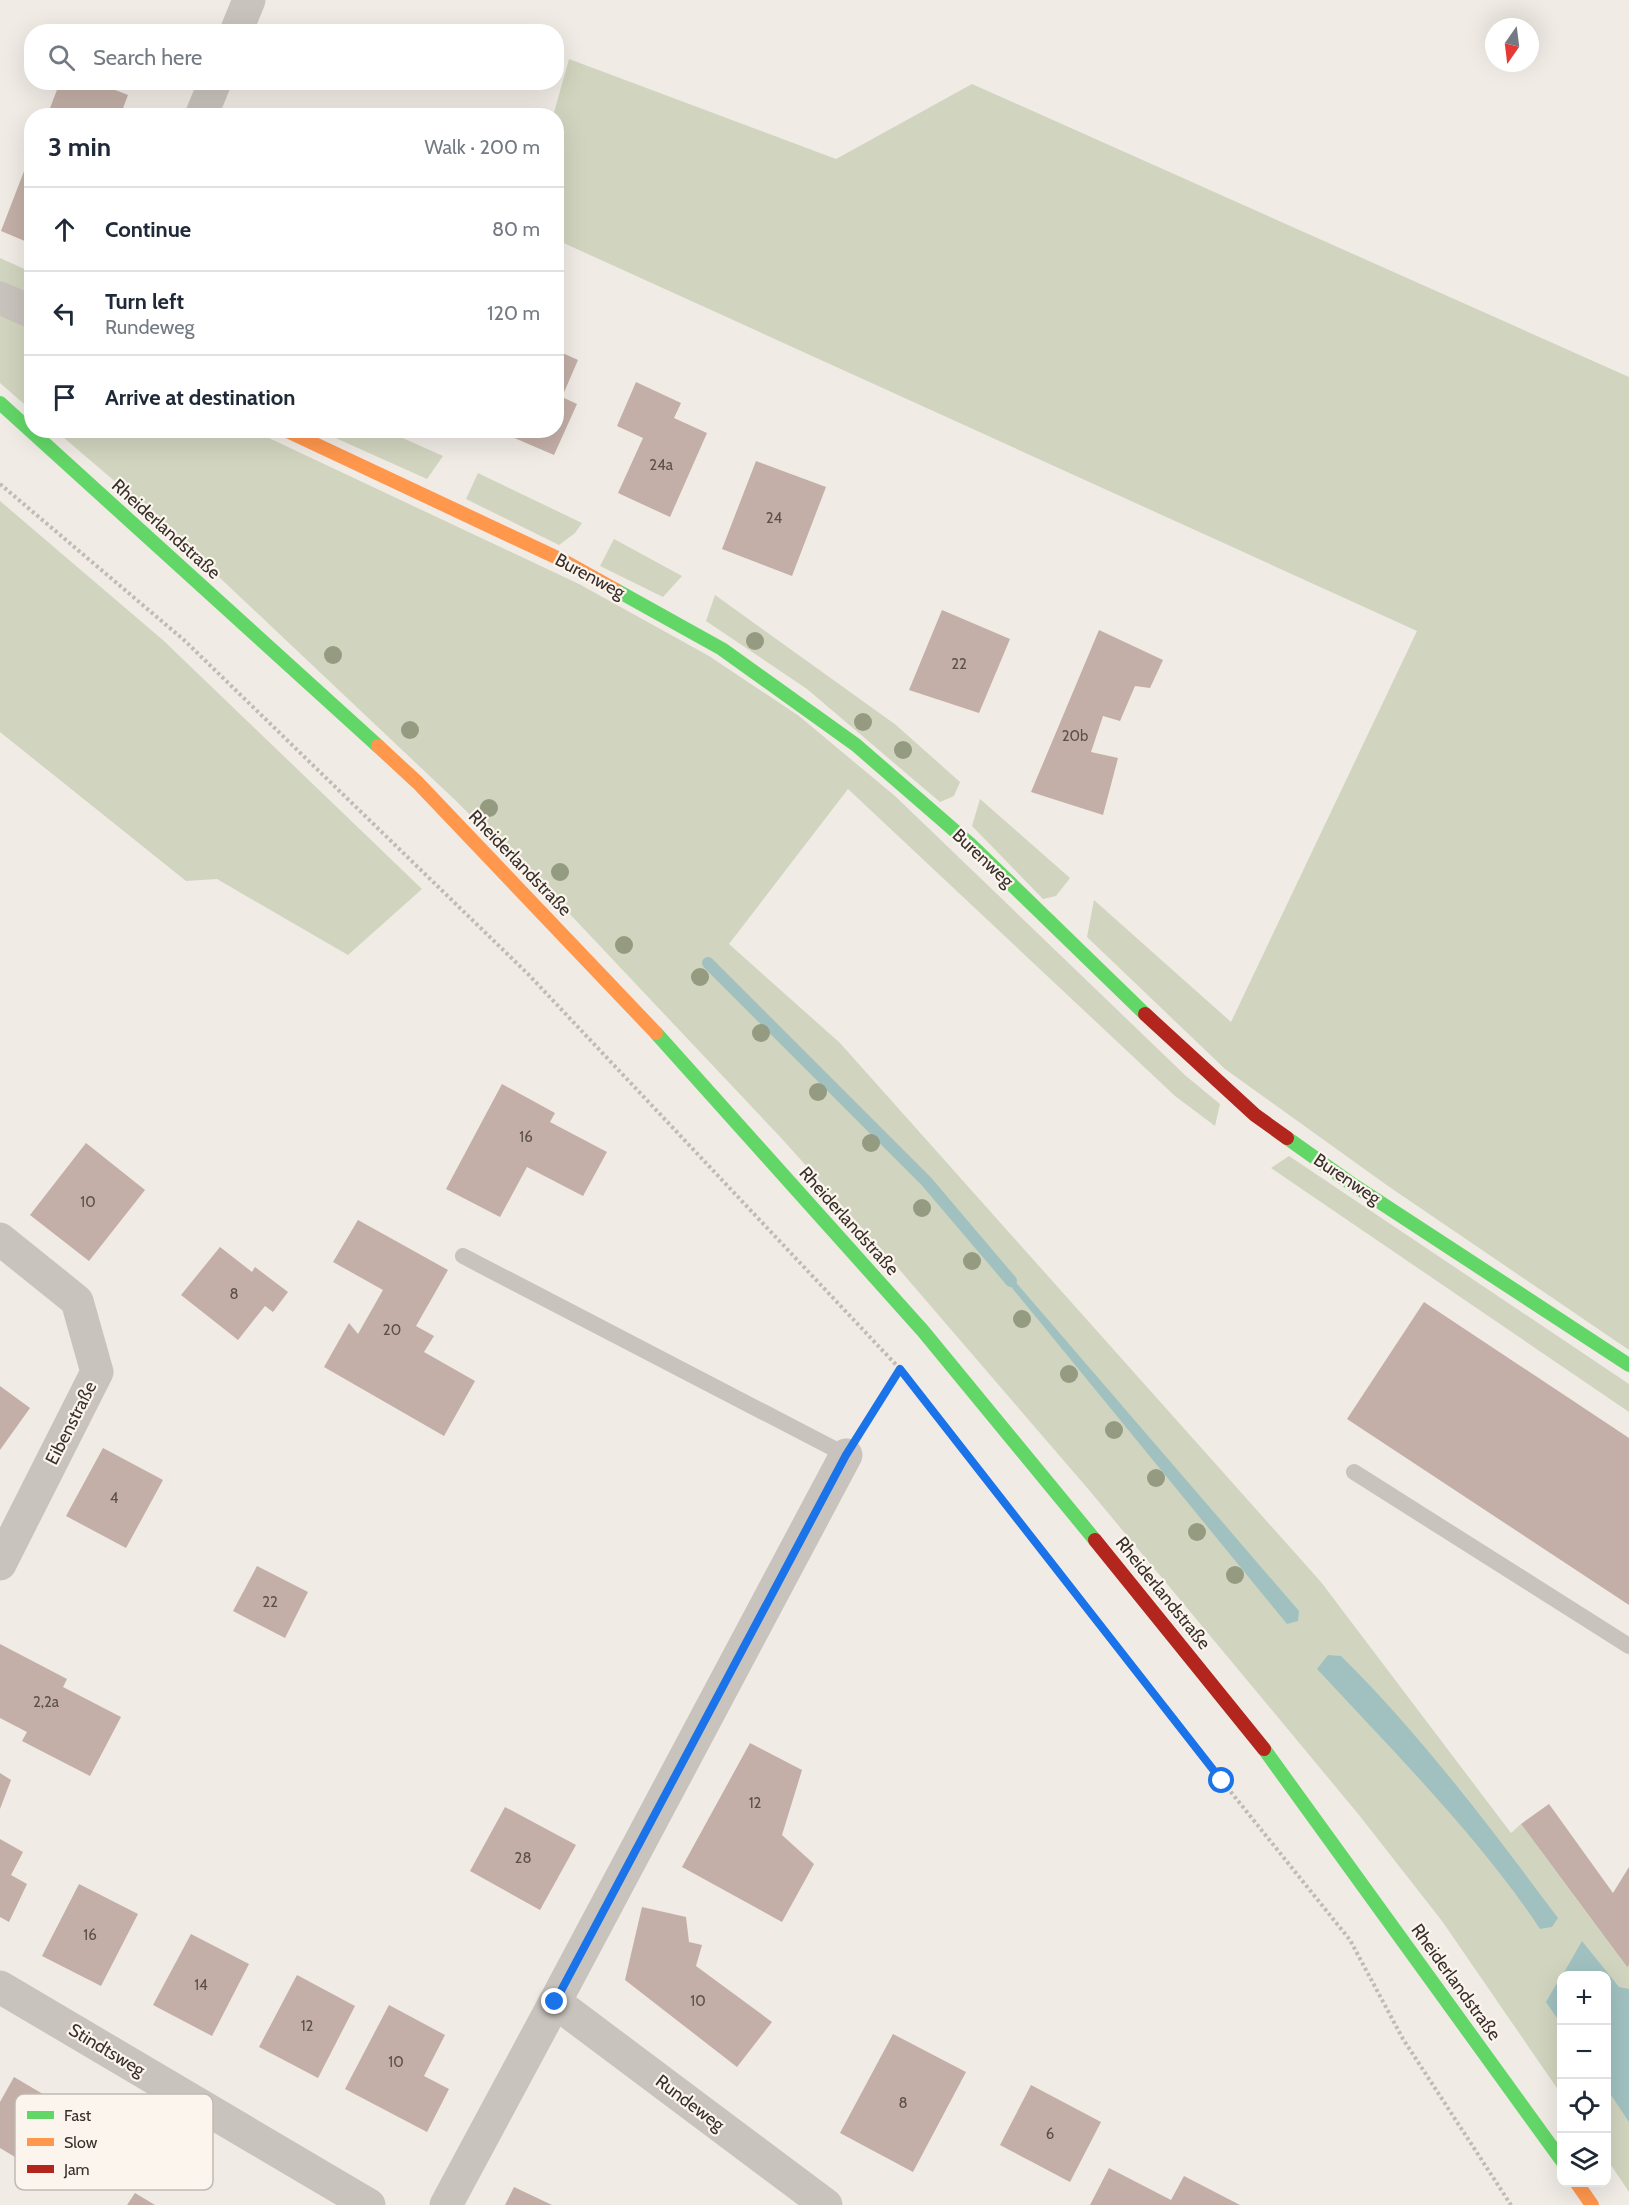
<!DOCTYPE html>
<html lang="en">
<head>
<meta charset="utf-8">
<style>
  :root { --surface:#fff; --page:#f2f2f3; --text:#1f2937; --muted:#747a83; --line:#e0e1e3 }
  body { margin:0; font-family:Cabin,sans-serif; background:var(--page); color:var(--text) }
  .controls { position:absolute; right:18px; bottom:18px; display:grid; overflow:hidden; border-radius:12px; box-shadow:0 6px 24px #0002 }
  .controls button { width:54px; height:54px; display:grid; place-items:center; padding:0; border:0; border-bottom:2px solid var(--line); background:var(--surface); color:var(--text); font:30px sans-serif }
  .compass { position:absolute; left:1485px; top:18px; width:54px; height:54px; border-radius:50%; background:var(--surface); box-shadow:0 6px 24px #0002; rotate:194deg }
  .stop { position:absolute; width:18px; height:18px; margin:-14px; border:4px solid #1a73e8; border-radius:50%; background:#fff }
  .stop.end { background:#1a73e8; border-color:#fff; box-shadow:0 2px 6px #0008 }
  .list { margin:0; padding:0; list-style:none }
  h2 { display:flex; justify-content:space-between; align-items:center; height:78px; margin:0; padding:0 24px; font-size:26px }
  h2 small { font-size:20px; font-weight:400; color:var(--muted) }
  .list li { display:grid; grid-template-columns:39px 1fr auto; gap:18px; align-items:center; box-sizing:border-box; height:84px; padding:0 24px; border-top:2px solid var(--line) }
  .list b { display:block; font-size:22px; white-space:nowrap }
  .list p { margin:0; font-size:20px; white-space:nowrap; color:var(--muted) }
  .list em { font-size:20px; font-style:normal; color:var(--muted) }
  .icon { flex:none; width:33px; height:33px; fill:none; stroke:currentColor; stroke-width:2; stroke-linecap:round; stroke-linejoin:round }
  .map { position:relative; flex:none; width:1629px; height:2205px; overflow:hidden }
  .search { position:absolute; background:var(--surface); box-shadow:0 6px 24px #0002; left:24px; top:24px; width:540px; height:66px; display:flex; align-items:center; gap:15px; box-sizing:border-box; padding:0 21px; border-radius:24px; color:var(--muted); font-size:22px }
  .panel { position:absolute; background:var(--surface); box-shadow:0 6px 24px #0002; left:24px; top:108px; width:540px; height:330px; border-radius:24px }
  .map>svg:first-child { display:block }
  .green { fill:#d1d5bf }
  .water { fill:#a1c1c1 }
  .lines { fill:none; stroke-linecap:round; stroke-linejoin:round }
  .stream { stroke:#a1c1c1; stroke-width:12 }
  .building { fill:#c3afa7 }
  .path { stroke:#c1bbb6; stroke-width:4; stroke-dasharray:3 3; stroke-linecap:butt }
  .lane { stroke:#c9c3bd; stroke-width:16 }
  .street { stroke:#c9c3bd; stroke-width:33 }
  .fast { stroke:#63d668; stroke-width:14 }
  .slow { stroke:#ff974d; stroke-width:14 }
  .jam { stroke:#b3261e; stroke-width:14 }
  .tree { fill:#949b80 }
  .route { stroke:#1a73e8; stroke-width:8 }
  .labels { text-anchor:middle; stroke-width:4.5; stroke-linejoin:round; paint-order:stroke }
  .number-label { font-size:15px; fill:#5c504a }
  .street-label { font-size:18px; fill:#3a302b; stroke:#fbf5ee }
  .key { fill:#fbf5ee; stroke:#c1bab4; stroke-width:1.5 }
  .key-label { font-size:16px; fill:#3a302b }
</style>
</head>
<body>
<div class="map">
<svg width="1629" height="2205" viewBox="0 0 1629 2205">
  <rect width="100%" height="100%" fill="#f0ebe5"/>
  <!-- green -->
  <g class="green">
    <polygon points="569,59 836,159 972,84 1629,377 1629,1350 1388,1186 1225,1069 1087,937 1094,900 1231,1022 1417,631 557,240 556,116 553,116"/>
    <polygon points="0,258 31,272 31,300 0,285"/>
    <polygon points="0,313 31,326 31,410 0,383"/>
    <polygon points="56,431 254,431 579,584 709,656 799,716 895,796 1186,1076 1220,1104 1215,1126 1175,1096 848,789 729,944 840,1043 1321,1582 1511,1833 1521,1824 1626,1966 1629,1965 1629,2192 1607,2159 1606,1976 1562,1976 1561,2094 1442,1921 1359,1815 1089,1490 898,1268 783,1140 566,910 454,799 146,508"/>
    <polygon points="320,431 387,431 443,456 427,479"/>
    <polygon points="478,473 582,523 575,533 559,545 466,499"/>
    <polygon points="0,501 164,641 422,889 348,955 217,879 186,881 0,732"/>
    <polygon points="614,539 682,576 663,597 600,566"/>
    <polygon points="715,595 896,725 960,782 954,796 940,802 807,689 706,621"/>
    <polygon points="980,799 1070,878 1056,896 1043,899 972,826"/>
    <polygon points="1289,1156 1629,1384 1629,1412 1271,1168"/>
  </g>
  <!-- water -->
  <g class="water">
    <polygon points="1001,1265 1299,1611 1298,1621 1287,1624 999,1272"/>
    <path d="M1328,1655L1341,1656C1422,1736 1490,1827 1558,1918L1552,1927L1540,1929C1479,1837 1392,1750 1317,1669Z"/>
    <polygon points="1582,1941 1619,1987 1629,1989 1629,2122 1607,2089 1606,1976 1562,1976"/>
    <polygon points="1561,1976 1561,2024 1546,2002"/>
  </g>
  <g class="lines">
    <!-- stream -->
    <polyline class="stream" points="708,963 926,1181 1011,1281"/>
  </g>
  <!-- building -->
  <g class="building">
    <polygon points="60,82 95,82 128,95 120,116 47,116"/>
    <polygon points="26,166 32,168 32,244 1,231"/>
    <polygon points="556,350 578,360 562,397 577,404 554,455 496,430 556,430"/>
    <polygon points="636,382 681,403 674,418 707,433 670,517 618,493 643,438 617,426"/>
    <polygon points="756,461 826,487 792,576 722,549"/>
    <polygon points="942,610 1010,639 979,713 909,690"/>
    <polygon points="1099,630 1163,660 1150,688 1135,686 1120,721 1103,716 1091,752 1118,758 1103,815 1031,792"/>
    <polygon points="502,1084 555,1113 550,1122 607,1152 583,1196 527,1167 500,1217 446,1189"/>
    <polygon points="86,1143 145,1190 89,1261 30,1215"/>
    <polygon points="358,1220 448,1270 416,1326 434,1336 424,1352 475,1381 444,1436 324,1367 349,1323 358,1334 383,1290 333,1262"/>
    <polygon points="220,1247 252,1272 255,1267 288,1292 273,1312 265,1306 238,1340 181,1295"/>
    <polygon points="1424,1302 1629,1438 1629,1605 1347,1419"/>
    <polygon points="0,1386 30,1408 0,1450"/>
    <polygon points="103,1448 163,1480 126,1548 66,1516"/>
    <polygon points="257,1566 308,1592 285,1638 233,1611"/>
    <polygon points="0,1644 67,1679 63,1687 121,1717 90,1776 22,1741 27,1732 0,1718"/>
    <polygon points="750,1743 802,1770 782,1835 814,1864 782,1922 682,1867"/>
    <polygon points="0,1773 11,1780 0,1809"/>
    <polygon points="1549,1804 1613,1893 1629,1867 1629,1965 1627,1967 1521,1824"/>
    <polygon points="505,1807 576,1845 540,1910 470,1871"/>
    <polygon points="0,1839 23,1852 11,1875 27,1884 9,1922 0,1917"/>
    <polygon points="79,1884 138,1914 101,1986 42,1956"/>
    <polygon points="642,1907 686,1917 689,1942 702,1945 696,1966 772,2022 737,2067 625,1980"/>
    <polygon points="191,1934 249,1964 212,2036 153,2005"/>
    <polygon points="297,1975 355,2006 318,2078 259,2047"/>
    <polygon points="389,2005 445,2035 424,2076 449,2089 427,2132 345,2089"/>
    <polygon points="893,2034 966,2072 913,2172 840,2133"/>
    <polygon points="14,2077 82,2117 47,2176 0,2148 0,2102"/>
    <polygon points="1031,2085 1101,2122 1070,2182 1000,2145"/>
    <polygon points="1109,2168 1171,2200 1184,2176 1240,2205 1090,2205"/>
    <polygon points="514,2187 552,2205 505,2205"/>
    <polygon points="135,2193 155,2205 127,2205"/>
  </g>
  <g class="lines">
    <!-- path -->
    <g class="path">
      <polyline points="0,484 184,640 529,975 900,1369 1222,1781 1350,1940 1403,2039 1511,2205"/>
      <polyline points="866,1424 900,1369"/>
    </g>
    <!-- lane -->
    <g class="lane">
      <polyline points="463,1256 846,1455"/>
      <polyline points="1354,1472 1629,1646"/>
    </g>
    <!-- street -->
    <g class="street">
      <polyline points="236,32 249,0"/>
      <polyline points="201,116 215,82"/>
      <polyline points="0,298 32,312"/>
      <polyline points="0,1239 77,1301 97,1372 0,1564"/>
      <polyline points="0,1987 369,2205"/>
      <polyline points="446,2205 555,2002"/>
      <polyline points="826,2205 555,2002 846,1455"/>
    </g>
    <!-- fast -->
    <g class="fast">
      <polyline points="0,403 378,746"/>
      <polyline points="616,590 722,649 856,745 970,844 1145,1014"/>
      <polyline points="656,1033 923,1331 1095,1540"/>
      <polyline points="1287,1138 1349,1182 1629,1365"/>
      <polyline points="1264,1749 1562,2161"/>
    </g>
    <!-- slow -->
    <g class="slow">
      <polyline points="285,430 564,561 616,590"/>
      <polyline points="378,746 418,783 656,1033"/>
      <polyline points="1576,2182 1592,2205"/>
    </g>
    <!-- jam -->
    <g class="jam">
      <polyline points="1145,1014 1255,1115 1287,1138"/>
      <polyline points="1095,1540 1264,1749"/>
    </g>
  </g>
  <!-- trees -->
  <g class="tree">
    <circle cx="755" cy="641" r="9"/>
    <circle cx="333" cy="655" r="9"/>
    <circle cx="863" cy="722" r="9"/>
    <circle cx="410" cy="730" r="9"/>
    <circle cx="903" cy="750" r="9"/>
    <circle cx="489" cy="808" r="9"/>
    <circle cx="560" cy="872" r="9"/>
    <circle cx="624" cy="945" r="9"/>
    <circle cx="700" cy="977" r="9"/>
    <circle cx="761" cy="1033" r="9"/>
    <circle cx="818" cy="1092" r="9"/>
    <circle cx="871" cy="1143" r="9"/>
    <circle cx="922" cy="1208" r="9"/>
    <circle cx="972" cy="1261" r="9"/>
    <circle cx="1022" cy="1319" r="9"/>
    <circle cx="1069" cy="1374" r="9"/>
    <circle cx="1114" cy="1430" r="9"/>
    <circle cx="1156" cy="1478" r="9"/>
    <circle cx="1197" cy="1532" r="9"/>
    <circle cx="1235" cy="1575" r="9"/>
  </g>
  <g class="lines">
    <!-- route -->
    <polyline class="route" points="555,2002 846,1455 900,1369 1222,1781"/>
  </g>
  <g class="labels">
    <!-- number labels -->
    <g class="number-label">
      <text x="661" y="470">24a</text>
      <text x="774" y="523">24</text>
      <text x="959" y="669">22</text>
      <text x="1075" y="741">20b</text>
      <text x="526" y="1142">16</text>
      <text x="88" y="1207">10</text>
      <text x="234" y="1299">8</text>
      <text x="392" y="1335">20</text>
      <text x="114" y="1503">4</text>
      <text x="270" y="1607">22</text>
      <text x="46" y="1707">2,2a</text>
      <text x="755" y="1808">12</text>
      <text x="523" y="1863">28</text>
      <text x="90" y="1940">16</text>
      <text x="201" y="1990">14</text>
      <text x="698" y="2006">10</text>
      <text x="307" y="2031">12</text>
      <text x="396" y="2067">10</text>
      <text x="903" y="2108">8</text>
      <text x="1050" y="2139">6</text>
    </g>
    <!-- street labels -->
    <g class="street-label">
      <text transform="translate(166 529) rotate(42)" y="6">Rheiderlandstraße</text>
      <text transform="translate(590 576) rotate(28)" y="6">Burenweg</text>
      <text transform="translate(983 858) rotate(43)" y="6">Burenweg</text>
      <text transform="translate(520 863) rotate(46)" y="6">Rheiderlandstraße</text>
      <text transform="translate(1347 1179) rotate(34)" y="6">Burenweg</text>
      <text transform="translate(849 1221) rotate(48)" y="6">Rheiderlandstraße</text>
      <text transform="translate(71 1423) rotate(-63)" y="6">Eibenstraße</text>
      <text transform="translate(1163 1593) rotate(51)" y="6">Rheiderlandstraße</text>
      <text transform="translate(1456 1982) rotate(54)" y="6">Rheiderlandstraße</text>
      <text transform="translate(107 2050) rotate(31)" y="6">Stindtsweg</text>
      <text transform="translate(690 2103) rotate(37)" y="6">Rundeweg</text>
    </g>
  </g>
  <!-- legend -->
  <rect x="15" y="2094" width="198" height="96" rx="9" class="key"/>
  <rect x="27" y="2111" width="27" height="8" fill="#63d668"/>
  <rect x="27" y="2138" width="27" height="8" fill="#ff974d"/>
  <rect x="27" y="2165" width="27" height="8" fill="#b3261e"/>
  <g class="key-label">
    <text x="64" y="2121">Fast</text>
    <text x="64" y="2148">Slow</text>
    <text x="64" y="2175">Jam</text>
  </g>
</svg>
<div class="controls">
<button>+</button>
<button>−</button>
<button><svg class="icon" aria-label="locate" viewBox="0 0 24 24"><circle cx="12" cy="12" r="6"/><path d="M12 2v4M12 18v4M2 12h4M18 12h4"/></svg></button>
<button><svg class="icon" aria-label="layers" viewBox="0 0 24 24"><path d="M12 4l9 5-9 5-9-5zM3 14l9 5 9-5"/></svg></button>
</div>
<svg class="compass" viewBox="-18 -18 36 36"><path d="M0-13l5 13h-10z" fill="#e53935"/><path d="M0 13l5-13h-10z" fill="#747a83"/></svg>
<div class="stop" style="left:1222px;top:1781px"></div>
<div class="stop end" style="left:555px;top:2002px"></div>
<div class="search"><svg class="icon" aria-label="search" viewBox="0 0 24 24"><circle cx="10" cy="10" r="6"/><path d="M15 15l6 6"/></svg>Search here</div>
<section class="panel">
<h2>3 min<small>Walk · 200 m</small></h2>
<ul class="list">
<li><svg class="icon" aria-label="ahead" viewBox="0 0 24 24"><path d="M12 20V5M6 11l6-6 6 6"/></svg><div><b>Continue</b></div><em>80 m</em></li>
<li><svg class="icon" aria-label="left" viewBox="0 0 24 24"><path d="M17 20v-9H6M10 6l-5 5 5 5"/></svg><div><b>Turn left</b><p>Rundeweg</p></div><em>120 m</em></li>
<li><svg class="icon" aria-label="arrive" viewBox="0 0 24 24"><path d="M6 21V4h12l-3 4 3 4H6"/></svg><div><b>Arrive at destination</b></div></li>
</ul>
</section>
</div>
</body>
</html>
